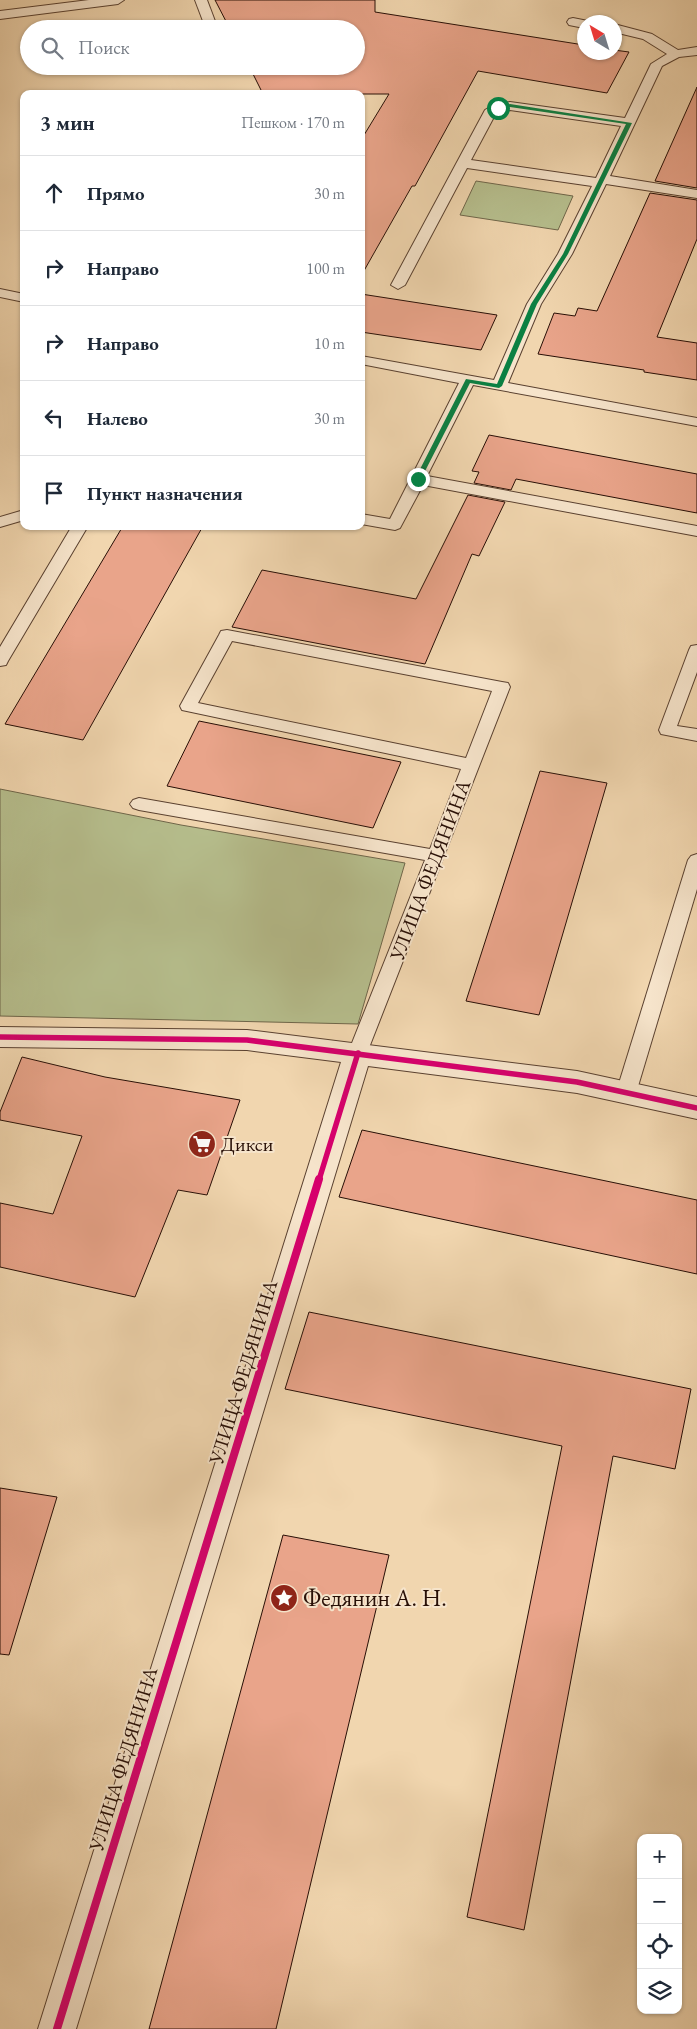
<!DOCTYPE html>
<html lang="ru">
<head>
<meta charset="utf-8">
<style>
  :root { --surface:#fff; --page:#f6f6f7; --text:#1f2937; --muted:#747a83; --line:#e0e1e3 }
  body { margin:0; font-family:"EB Garamond",serif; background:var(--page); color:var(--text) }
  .controls { position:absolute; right:15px; bottom:15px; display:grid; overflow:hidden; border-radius:10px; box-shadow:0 1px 4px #0004 }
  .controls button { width:45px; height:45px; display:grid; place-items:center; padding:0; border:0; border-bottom:1px solid var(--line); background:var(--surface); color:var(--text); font:25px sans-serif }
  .compass { position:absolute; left:577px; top:15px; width:45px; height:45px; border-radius:50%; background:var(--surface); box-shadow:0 1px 4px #0004; rotate:322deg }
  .stop { position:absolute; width:15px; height:15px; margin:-11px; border:4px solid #0b8043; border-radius:50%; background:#fff }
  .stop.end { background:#0b8043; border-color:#fff; box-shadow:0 1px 5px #0008 }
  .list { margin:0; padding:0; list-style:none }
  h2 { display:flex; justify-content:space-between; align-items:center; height:65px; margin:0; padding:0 20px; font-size:21px }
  h2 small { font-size:16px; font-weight:400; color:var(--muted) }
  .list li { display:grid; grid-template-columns:32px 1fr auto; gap:15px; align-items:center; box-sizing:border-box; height:75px; padding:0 20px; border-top:1px solid var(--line) }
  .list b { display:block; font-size:19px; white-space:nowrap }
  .list em { font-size:16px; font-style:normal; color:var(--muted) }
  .icon { flex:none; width:28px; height:28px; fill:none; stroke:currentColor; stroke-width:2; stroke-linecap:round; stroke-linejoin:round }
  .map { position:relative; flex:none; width:697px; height:2029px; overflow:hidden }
  .search { position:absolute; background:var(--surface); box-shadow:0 1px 4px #0004; left:20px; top:20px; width:345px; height:55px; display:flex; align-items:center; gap:12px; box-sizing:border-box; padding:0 18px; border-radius:28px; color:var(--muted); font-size:19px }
  .panel { position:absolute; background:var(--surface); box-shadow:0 1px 4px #0004; left:20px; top:90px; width:345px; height:440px; border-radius:10px }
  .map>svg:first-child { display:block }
  .green { fill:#b6be8d; stroke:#6f664a }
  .building { fill:#e9a48a; stroke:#280f06 }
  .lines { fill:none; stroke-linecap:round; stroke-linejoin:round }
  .service-casing { stroke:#5a4130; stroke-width:2 }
  .minor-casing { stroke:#5a4130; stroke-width:2 }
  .service { fill:#f6e4cb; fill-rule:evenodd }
  .minor { fill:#f6e4cb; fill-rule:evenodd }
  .cycleway-far1-casing { stroke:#f6e4cb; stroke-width:9 }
  .cycleway-casing { stroke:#f6e4cb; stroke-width:11 }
  .cycleway-far1 { stroke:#d6006c; stroke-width:5.5 }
  .cycleway { stroke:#d6006c; stroke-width:8 }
  .route { fill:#0b8043 }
  .labels { text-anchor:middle; stroke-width:4; stroke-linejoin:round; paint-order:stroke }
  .street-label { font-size:20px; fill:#280f06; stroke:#f6e4cb }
  .poi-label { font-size:20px; fill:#280f06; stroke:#f6e4cb; text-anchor:start }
  .near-poi-label { font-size:24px; fill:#280f06; stroke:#f6e4cb; text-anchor:start }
</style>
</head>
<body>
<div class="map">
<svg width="697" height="2029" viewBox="0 0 697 2029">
  <rect width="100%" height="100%" fill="#f1d6af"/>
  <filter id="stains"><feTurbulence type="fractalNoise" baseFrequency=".004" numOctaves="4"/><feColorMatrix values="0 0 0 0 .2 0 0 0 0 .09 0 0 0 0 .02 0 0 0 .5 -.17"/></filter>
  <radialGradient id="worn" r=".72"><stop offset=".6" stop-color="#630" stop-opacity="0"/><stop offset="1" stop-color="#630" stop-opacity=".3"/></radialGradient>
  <!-- green -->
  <g class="green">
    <polygon points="476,181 573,196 558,230 460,215"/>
    <polygon points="0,789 181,825 405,863 358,1024 0,1016"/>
  </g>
  <!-- building -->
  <g class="building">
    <polygon points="215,0 375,0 375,12 584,45 584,52 614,52 614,50 629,52 607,93 478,71 415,186 412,186 361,276 361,140 389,94 263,94 249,66 356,66 356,29 230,29"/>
    <polygon points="697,87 697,188 655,181"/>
    <polygon points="650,193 697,200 697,239 657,337 697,343 697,380 644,372 644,370 538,354 554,313 575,316 578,308 597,311"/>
    <polygon points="361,294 497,315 481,350 361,332"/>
    <polygon points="489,435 697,474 697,513 516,479 511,490 474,483 479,472 472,471"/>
    <polygon points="468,495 505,502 479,556 472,554 425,664 232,627 262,570 416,599"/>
    <polygon points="123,526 203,526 83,740 5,724"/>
    <polygon points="199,721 401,762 373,828 167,786"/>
    <polygon points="540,771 607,783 539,1015 466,1001"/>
    <polygon points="22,1057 105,1077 240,1100 207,1195 178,1190 135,1297 0,1267 0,1203 53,1214 82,1136 0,1120 0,1112"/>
    <polygon points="362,1130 697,1200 697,1274 339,1197"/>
    <polygon points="309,1312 691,1389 675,1469 613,1456 524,1930 467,1917 562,1446 285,1389"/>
    <polygon points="0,1488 57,1497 9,1655 0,1654"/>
    <polygon points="283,1535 389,1555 276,2029 149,2029"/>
  </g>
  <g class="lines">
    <!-- service casing -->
    <g class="service-casing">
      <g id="service">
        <polygon points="89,0 124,0 118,4 0,19 0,11"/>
        <polygon points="195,0 207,0 218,29 206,29"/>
        <polygon points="573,18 588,21 589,22 584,22 584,28 569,25 567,22 569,19"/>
        <path d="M614,24L652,34L678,50L697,47V55L679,57L662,66L610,176L697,190V198L606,184L572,254L541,304L508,383L697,418V426L473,385L427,476L697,526V536L423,485L400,528L395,530L361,524V514L390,519L459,383L361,364V356L494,380L527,304L558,254L592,186L467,168L405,285L398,289L391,285L485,110L493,105L510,102L625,118L651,64L667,54L643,39L614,32ZM510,110L621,126L596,178L471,160L495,115L502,111Z"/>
        <polygon points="0,289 24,294 24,302 0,297"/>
        <polygon points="24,510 24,520 0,527 0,517"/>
        <polygon points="72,526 88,526 8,661 6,665 0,666 0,647"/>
        <path d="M227,630L502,682L508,683L510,687L365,1058L358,1060L351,1058L348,1053L425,860L139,810L133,808L130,804L133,800L139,798L430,849L461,769L182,710L180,706L219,635L221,631ZM232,641L492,691L466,758L198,703Z"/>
        <polygon points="697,645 697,672 677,726 697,729 697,741 661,734 659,730 689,650 691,646"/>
        <polygon points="697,854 697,889 636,1093 633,1098 626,1100 619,1098 616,1093 688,860 691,856"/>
      </g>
    </g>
    <!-- minor casing -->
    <g class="minor-casing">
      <polygon id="minor" points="0,1027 247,1030 577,1071 697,1097 697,1119 577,1093 368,1066 76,2029 38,2029 341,1062 247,1050 0,1047"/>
    </g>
    <!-- service -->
    <use href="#service" class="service"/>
    <!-- minor -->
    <use href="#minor" class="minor"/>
    <!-- cycleway-far1 casing -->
    <g class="cycleway-far1-casing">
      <g id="cycleway-far1">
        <polyline points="0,1037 247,1040 577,1082 697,1108"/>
        <polyline points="319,1180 358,1053"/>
      </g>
    </g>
    <!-- cycleway casing -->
    <g class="cycleway-casing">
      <polyline id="cycleway" points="57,2029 319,1179"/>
    </g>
    <!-- cycleway-far1 -->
    <use href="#cycleway-far1" class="cycleway-far1"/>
    <!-- cycleway -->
    <use href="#cycleway" class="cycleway"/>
  </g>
  <!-- route -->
  <polygon class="route" points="510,104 632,123 568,254 537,304 502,386 499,388 470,383 421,479 418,481 415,479 466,379 497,384 531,304 563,254 626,124 510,107 498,110 495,108"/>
  <!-- icons -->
  <defs>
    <g id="supermarket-disc" transform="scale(1.4375)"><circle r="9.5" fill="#8f2418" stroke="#f6e4cb"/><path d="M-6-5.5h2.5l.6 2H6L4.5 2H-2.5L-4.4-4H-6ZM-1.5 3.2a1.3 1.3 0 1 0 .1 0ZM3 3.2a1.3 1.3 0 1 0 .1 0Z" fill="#fff"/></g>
    <g id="sight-disc" transform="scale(1.4375)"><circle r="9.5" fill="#8f2418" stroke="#f6e4cb"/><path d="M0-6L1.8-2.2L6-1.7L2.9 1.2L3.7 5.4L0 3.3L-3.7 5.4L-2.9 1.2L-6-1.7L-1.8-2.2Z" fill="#fff"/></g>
  </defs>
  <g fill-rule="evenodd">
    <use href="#supermarket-disc" x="202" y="1144"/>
    <use href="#sight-disc" x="284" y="1598"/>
  </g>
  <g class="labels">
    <!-- street labels -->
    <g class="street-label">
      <text transform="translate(430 870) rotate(-69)" y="7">УЛИЦА ФЕДЯНИНА</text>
      <text transform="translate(243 1372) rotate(-73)" y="7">УЛИЦА ФЕДЯНИНА</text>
      <text transform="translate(123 1759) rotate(-73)" y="7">УЛИЦА ФЕДЯНИНА</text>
    </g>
    <!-- poi labels -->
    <g class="poi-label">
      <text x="221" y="1151">Дикси</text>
    </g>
    <!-- near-poi labels -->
    <g class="near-poi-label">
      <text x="303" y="1606">Федянин А. Н.</text>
    </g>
  </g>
  <rect width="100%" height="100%" filter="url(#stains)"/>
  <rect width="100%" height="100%" fill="url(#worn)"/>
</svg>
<div class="controls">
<button>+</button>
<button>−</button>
<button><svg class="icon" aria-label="locate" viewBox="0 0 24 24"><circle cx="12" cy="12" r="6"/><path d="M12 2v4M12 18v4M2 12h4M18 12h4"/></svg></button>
<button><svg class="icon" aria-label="layers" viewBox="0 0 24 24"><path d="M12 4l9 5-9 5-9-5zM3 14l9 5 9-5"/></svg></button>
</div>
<svg class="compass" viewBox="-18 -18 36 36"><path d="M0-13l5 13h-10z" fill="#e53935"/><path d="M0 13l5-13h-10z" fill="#747a83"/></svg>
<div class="stop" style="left:498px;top:108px"></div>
<div class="stop end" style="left:418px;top:479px"></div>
<div class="search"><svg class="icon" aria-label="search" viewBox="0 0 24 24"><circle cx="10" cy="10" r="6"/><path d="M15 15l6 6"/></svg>Поиск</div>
<section class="panel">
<h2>3 мин<small>Пешком · 170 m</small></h2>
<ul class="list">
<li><svg class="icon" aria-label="ahead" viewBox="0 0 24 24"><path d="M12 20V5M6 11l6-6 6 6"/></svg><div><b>Прямо</b></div><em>30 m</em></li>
<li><svg class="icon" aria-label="right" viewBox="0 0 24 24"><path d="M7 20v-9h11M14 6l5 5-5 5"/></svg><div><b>Направо</b></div><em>100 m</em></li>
<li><svg class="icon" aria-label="right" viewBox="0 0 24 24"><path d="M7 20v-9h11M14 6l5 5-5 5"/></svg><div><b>Направо</b></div><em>10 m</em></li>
<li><svg class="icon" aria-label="left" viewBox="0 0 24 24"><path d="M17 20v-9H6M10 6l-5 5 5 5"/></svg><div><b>Налево</b></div><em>30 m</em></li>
<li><svg class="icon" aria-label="arrive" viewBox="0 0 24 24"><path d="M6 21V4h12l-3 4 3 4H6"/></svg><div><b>Пункт назначения</b></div></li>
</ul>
</section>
</div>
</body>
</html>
